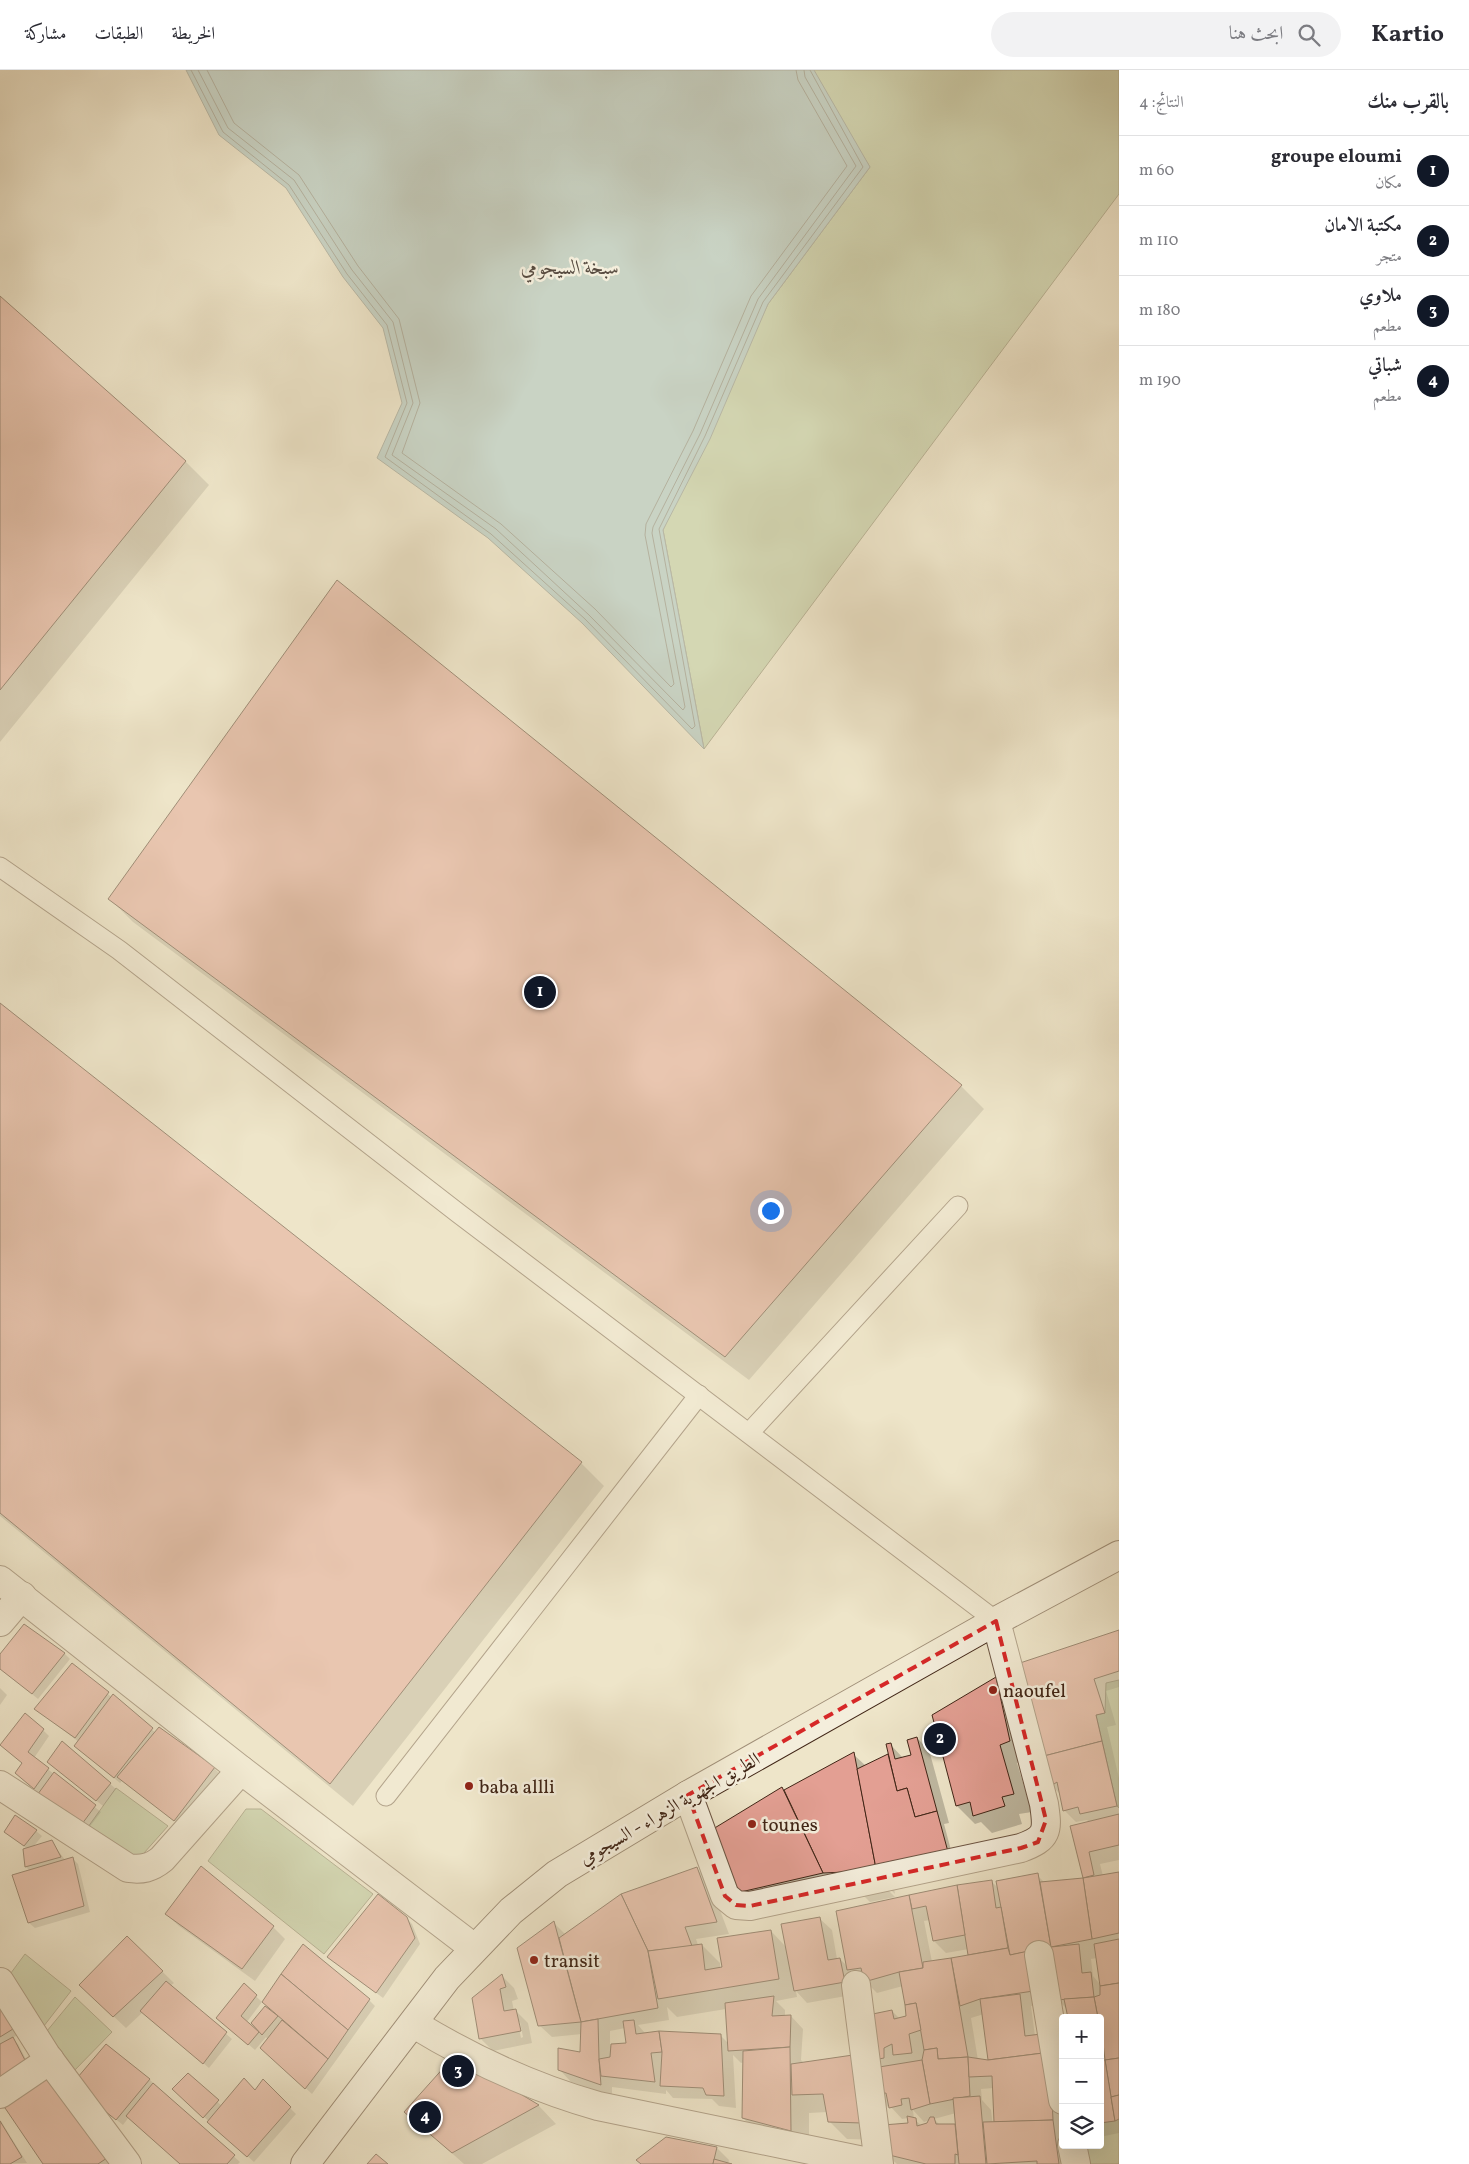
<!DOCTYPE html>
<html lang="ar">
<head>
<meta charset="utf-8">
<style>
  :root { --surface:#fff; --page:#f2f2f3; --text:#2b2b33; --muted:#7c7c81; --line:#e1e1e2; --accent:#111827 }
  body { margin:0; font-family:Vollkorn,Amiri,serif; background:var(--page); color:var(--text); direction:rtl }
  .controls { position:absolute; right:15px; bottom:15px; display:grid; overflow:hidden; border-radius:5px; box-shadow:0 5px 20px #0002 }
  .controls button { width:45px; height:45px; display:grid; place-items:center; padding:0; border:0; border-bottom:1px solid var(--line); background:var(--surface); color:var(--text); font:25px sans-serif }
  .you { position:absolute; left:770px; top:1140px; width:18px; height:18px; margin:-12px; border:4px solid #fff; border-radius:50%; background:#1a73e8; box-shadow:0 0 0 8px #1a73e833 }
  .badge { display:grid; place-items:center; width:32px; height:32px; border-radius:50%; background:var(--accent); color:#fff; font-size:16px; font-weight:700 }
  .pin { position:absolute; translate:-50% -50%; border:2px solid #fff; box-shadow:0 1px 5px #0006 }
  .list { margin:0; padding:0; list-style:none }
  h2 { display:flex; justify-content:space-between; align-items:center; height:65px; margin:0; padding:0 20px; font-size:21px }
  h2 small { font-size:16px; font-weight:400; color:var(--muted) }
  .list li { display:grid; grid-template-columns:32px 1fr auto; gap:15px; align-items:center; box-sizing:border-box; height:70px; padding:0 20px; border-top:1px solid var(--line) }
  .list b { display:block; font-size:19px; white-space:nowrap }
  .list p { margin:0; font-size:16px; white-space:nowrap; color:var(--muted) }
  .list em { font-size:16px; font-style:normal; color:var(--muted) }
  .icon { flex:none; width:28px; height:28px; fill:none; stroke:currentColor; stroke-width:2; stroke-linecap:round; stroke-linejoin:round }
  .map { position:relative; flex:none; width:1119px; height:2094px; overflow:hidden; direction:ltr }
  header { display:flex; align-items:center; gap:30px; box-sizing:border-box; height:70px; padding:0 25px; background:var(--surface); border-bottom:1px solid var(--line) }
  header strong { font-size:24px }
  nav { display:flex; gap:28px; margin-inline-start:auto; font-size:18px }
  .search { width:350px; height:45px; background:var(--page); display:flex; align-items:center; gap:12px; box-sizing:border-box; padding:0 18px; border-radius:28px; color:var(--muted); font-size:19px }
  main { display:flex }
  aside { flex:1; background:var(--surface) }
  .map>svg:first-child { display:block }
  .green { fill:#b4c69a; stroke:#7a7658 }
  .water { fill:#9cbdbf; stroke:#77807b }
  .shadow { fill:#0003; fill-rule:evenodd }
  .lines { fill:none; stroke-linecap:round; stroke-linejoin:round }
  .shore { stroke:#6e716a; stroke-width:1 }
  .building { fill:#e39f93; stroke:#402516 }
  .service-casing { stroke:#6c5543; stroke-width:21 }
  .minor-casing { stroke:#6c5543; stroke-width:30 }
  .secondary-casing { stroke:#402516; stroke-width:30 }
  .service { stroke:#f4eedc; stroke-width:19 }
  .minor { stroke:#f4eedc; stroke-width:28 }
  .secondary { stroke:#f4eedc; stroke-width:28 }
  .marked { fill:none; stroke:#d62828; stroke-width:4; stroke-dasharray:10 6; stroke-linejoin:round }
  .poi-dot { fill:#8f2418; stroke:#f4eedc; stroke-width:2 }
  .labels { text-anchor:middle; stroke-width:5; stroke-linejoin:round; paint-order:stroke }
  .poi-label { font-size:19px; fill:#402516; stroke:#f4eedc; text-anchor:start }
  .street-label { font-size:19px; fill:#402516; stroke:#f4eedc }
  .water-label { font-size:20px; font-style:italic; fill:#574b40; stroke:#f4eedc }
</style>
</head>
<body>
<header>
<strong>Kartio</strong>
<div class="search"><svg class="icon" aria-label="search" viewBox="0 0 24 24"><circle cx="10" cy="10" r="6"/><path d="M15 15l6 6"/></svg>ابحث هنا</div>
<nav><a>الخريطة</a><a>الطبقات</a><a>مشاركة</a></nav>
</header>
<main>
<aside>
<h2>بالقرب منك<small>النتائج: 4</small></h2>
<ul class="list">
<li><span class="badge">1</span><div><b>groupe eloumi</b><p>مكان</p></div><em>60 m</em></li>
<li><span class="badge">2</span><div><b>مكتبة الامان</b><p>متجر</p></div><em>110 m</em></li>
<li><span class="badge">3</span><div><b>ملاوي</b><p>مطعم</p></div><em>180 m</em></li>
<li><span class="badge">4</span><div><b>شباتي</b><p>مطعم</p></div><em>190 m</em></li>
</ul>
</aside>
<div class="map">
<svg width="1119" height="2094" viewBox="0 0 1119 2094">
  <rect width="100%" height="100%" fill="#eee5c9"/>
  <filter id="stains"><feTurbulence type="fractalNoise" baseFrequency=".004" numOctaves="4"/><feColorMatrix values="0 0 0 0 .2 0 0 0 0 .09 0 0 0 0 .02 0 0 0 .5 -.17"/></filter>
  <radialGradient id="worn" r=".72"><stop offset=".6" stop-color="#630" stop-opacity="0"/><stop offset="1" stop-color="#630" stop-opacity=".3"/></radialGradient>
  <!-- green -->
  <g class="green">
    <polygon points="809,0 1119,0 1119,124 704,679 663,460 768,234 870,97"/>
    <polygon points="1119,1610 1119,1738 1117,1736 1096,1645 1105,1643 1106,1613"/>
    <polygon points="116,1718 168,1756 136,1792 88,1757"/>
    <polygon points="246,1739 261,1739 373,1824 324,1884 208,1791"/>
    <polygon points="25,1884 71,1921 40,1961 5,1911"/>
    <polygon points="75,1927 112,1962 71,2004 42,1967"/>
    <polygon points="1119,2049 1119,2094 1083,2094 1079,2075 1100,2075 1100,2053"/>
  </g>
  <!-- water -->
  <polygon class="water" points="186,0 814,0 870,97 768,234 710,369 663,460 704,679 582,553 488,468 377,388 402,333 383,258 343,207 286,118 219,65"/>
  <!-- shadow -->
  <g class="shadow">
    <polygon points="0,228 186,392 209,415 0,672"/>
    <polygon points="110,829 961,1016 984,1039 749,1310 133,852"/>
    <polygon points="0,935 581,1393 604,1416 353,1736 0,1446"/>
    <path d="M1119,1562V1617L1106,1621L1116,1655L1107,1657L1119,1708V1790L1100,1794L1103,1806L1119,1803V2063L1100,2067V1992L1106,1991L1105,1987H1100V1948L1068,1940L1058,1930L1031,1936L1035,1966L1063,2022V2075L1069,2094H897L886,2084L909,2054L908,2048L902,2049L890,2036L885,2037L880,2070L847,2069L829,2051L828,2042L809,2043V2078L761,2066L743,2048L744,1992L741,1993L733,1985L736,2038L719,2036L712,2029L673,2028L666,2020V2024L612,2017V2026L571,2012L559,1999L581,1984L582,1964L552,1967L539,1955L554,1853L566,1865L697,1799L709,1811L729,1864L696,1869L698,1875H702L720,1893V1898L771,1861L786,1877L819,1848L832,1860L837,1889H840L848,1897L900,1829L991,1811L999,1819L1037,1805L1045,1813L1084,1809L1071,1757L1089,1752L1087,1750L1076,1752L1064,1740L1061,1725L1052,1716L1046,1686ZM930,1850L934,1871L946,1883L969,1879L970,1886L932,1892L924,1851ZM1097,1888L1100,1914L1093,1906L1091,1889ZM865,1911L877,1923L903,1916L908,1947L900,1949L892,1941L869,1990L804,1993L801,1990L803,1959L791,1946L785,1947V1940L776,1931L797,1927L796,1921L807,1933L857,1924ZM667,1937L677,1947L726,1939L729,1974L721,1966L645,1963L638,1955L669,1950ZM984,1944L989,1991L978,1990L971,1948ZM625,1958L628,1974L610,1976V1961ZM994,2018L995,2057H993L991,2040L982,2030L981,2019ZM913,2040L924,2052L930,2050L928,2053L922,2056L914,2049ZM956,2043L957,2055L941,2056L934,2049Z"/>
    <polygon points="65,1584 70,1589 38,1629 0,1598 0,1586"/>
    <polygon points="72,1595 156,1663 214,1698 220,1704 180,1755 122,1711 120,1713 82,1682 79,1672 36,1639"/>
    <polygon points="995,1609 1013,1627 1027,1689 1017,1693 1032,1742 1019,1744 1022,1754 992,1763 981,1752 975,1754 957,1736"/>
    <polygon points="0,1618 7,1625 0,1635"/>
    <polygon points="43,1660 49,1666 34,1688 101,1742 85,1763 22,1709 23,1694 7,1680"/>
    <polygon points="917,1668 929,1680 949,1753 944,1754 956,1799 893,1812 895,1824 875,1804 873,1805 895,1827 870,1832 858,1820 733,1823 782,1718 785,1721 853,1684 866,1696 888,1686 890,1688 890,1674 903,1688 913,1685"/>
    <polygon points="63,1673 116,1719 103,1736 54,1697"/>
    <polygon points="5,1761 36,1761 42,1766 33,1777 51,1771 65,1790 72,1788 78,1794 90,1842 35,1858 29,1853 30,1801 26,1797 24,1780 27,1779"/>
    <polygon points="166,1844 273,1857 285,1869 255,1911 179,1856"/>
    <polygon points="406,1848 412,1854 420,1874 383,1928 328,1887"/>
    <polygon points="127,1867 174,1913 170,1916 232,1969 209,1998 143,1942 126,1958 93,1927"/>
    <path d="M502,1906L514,1918L518,1929L512,1931L514,1941H516L528,1953L532,1973L493,1981L480,1968ZM518,1952H520L523,1967L521,1968Z"/>
    <polygon points="244,1915 262,1932 246,1953 256,1961 252,1953 267,1936 369,1930 375,1936 312,2024 268,1983 268,1970 266,1967 255,1980 223,1953"/>
    <polygon points="0,1935 18,1965 12,1968 18,1974 32,2001 0,2012"/>
    <polygon points="106,1976 150,2010 240,2092 238,2094 181,2094 129,2047 123,2055 79,2020"/>
    <polygon points="456,1986 539,2036 556,2054 482,2094 464,2094 406,2042"/>
    <polygon points="188,2005 222,2036 255,2022 263,2011 296,2044 254,2092 173,2019"/>
    <polygon points="48,2007 113,2094 44,2094"/>
    <polygon points="0,2050 1,2051 27,2093 0,2094"/>
    <polygon points="667,2068 717,2078 729,2090 728,2094 641,2094 637,2091"/>
  </g>
  <g class="lines">
    <!-- shore -->
    <g class="shore">
      <polyline points="191,0 223,62 289,115 347,204 387,255 407,333 385,387 491,464 585,549 692,659 695,656 659,459 705,366 763,232 863,97 810,0"/>
      <polyline points="198,0 228,58 294,110 352,200 393,252 413,333 392,385 496,459 589,545 683,640 685,637 652,463 653,457 700,364 758,229 856,96 805,7 804,0"/>
      <polyline points="207,0 234,53 299,105 358,196 399,249 420,333 402,383 501,454 595,539 671,617 674,614 645,465 646,454 693,361 751,226 847,96 798,10 796,0"/>
    </g>
  </g>
  <!-- building -->
  <g class="building">
    <polygon points="0,226 186,391 0,620"/>
    <polygon points="337,510 962,1015 725,1287 108,829"/>
    <polygon points="0,933 582,1392 330,1714 0,1443"/>
    <polygon points="24,1554 65,1583 32,1624 0,1599 0,1584"/>
    <polygon points="1119,1560 1119,1601 1094,1609 1105,1643 1096,1645 1102,1671 1044,1686 1017,1594"/>
    <polygon points="72,1593 109,1622 75,1668 34,1639"/>
    <polygon points="996,1607 1010,1671 1000,1675 1014,1724 1002,1727 1005,1736 973,1746 970,1732 956,1736 932,1645"/>
    <polygon points="113,1624 153,1658 114,1708 74,1676"/>
    <polygon points="25,1643 44,1659 28,1682 49,1698 34,1719 15,1703 22,1693 0,1675"/>
    <polygon points="159,1657 215,1697 174,1751 117,1707"/>
    <polygon points="917,1667 937,1741 915,1747 907,1718 897,1721 886,1674 891,1673 895,1689 911,1685 907,1670"/>
    <polygon points="62,1671 111,1713 96,1731 47,1692"/>
    <polygon points="1102,1671 1117,1736 1080,1744 1078,1737 1063,1741 1057,1712 1051,1716 1044,1686"/>
    <polygon points="854,1682 878,1809 851,1814 845,1802 823,1803 784,1720"/>
    <polygon points="888,1684 897,1721 907,1718 915,1747 937,1741 951,1793 878,1809 857,1699"/>
    <polygon points="54,1702 96,1735 79,1758 35,1728"/>
    <polygon points="782,1717 823,1803 732,1824 713,1759"/>
    <polygon points="1119,1744 1119,1775 1089,1782 1094,1805 1083,1808 1070,1756"/>
    <polygon points="15,1745 37,1760 24,1776 4,1762"/>
    <polygon points="52,1770 61,1787 25,1797 23,1779"/>
    <polygon points="73,1787 84,1836 28,1853 12,1805"/>
    <polygon points="201,1796 274,1856 242,1899 165,1844"/>
    <polygon points="697,1797 717,1852 685,1857 692,1876 648,1881 621,1824"/>
    <polygon points="1119,1802 1119,1863 1092,1869 1083,1808"/>
    <polygon points="1038,1803 1051,1877 1010,1885 996,1811"/>
    <polygon points="1083,1808 1092,1869 1051,1877 1040,1812"/>
    <polygon points="992,1810 996,1838 1001,1837 1008,1878 968,1885 957,1815"/>
    <polygon points="957,1815 965,1865 933,1871 926,1836 912,1839 909,1825"/>
    <polygon points="378,1824 407,1847 415,1868 376,1923 327,1887"/>
    <polygon points="621,1824 648,1881 658,1938 581,1952 559,1868"/>
    <polygon points="909,1825 923,1898 899,1902 864,1912 861,1898 847,1900 836,1841"/>
    <polygon points="820,1847 828,1890 840,1888 845,1912 794,1921 781,1854"/>
    <polygon points="554,1851 581,1952 538,1956 517,1878"/>
    <polygon points="771,1860 779,1909 658,1929 648,1881 702,1874 705,1900 722,1897 717,1868"/>
    <polygon points="127,1866 163,1901 113,1947 79,1915"/>
    <polygon points="1119,1869 1119,1913 1100,1916 1094,1874"/>
    <polygon points="303,1874 370,1929 348,1960 281,1904"/>
    <polygon points="1079,1874 1082,1903 1091,1902 1094,1927 1056,1930 1051,1877"/>
    <polygon points="1008,1878 1010,1885 1033,1880 1040,1920 980,1929 960,1936 951,1888"/>
    <polygon points="951,1888 968,1987 938,1989 937,1978 924,1980 916,1933 905,1935 899,1902 923,1898 923,1892"/>
    <polygon points="281,1904 348,1960 328,1989 262,1932"/>
    <polygon points="502,1904 506,1917 500,1919 504,1941 516,1939 521,1961 479,1969 472,1928"/>
    <polygon points="166,1911 227,1962 203,1994 140,1941"/>
    <polygon points="244,1913 257,1925 241,1946 259,1962 248,1975 216,1948"/>
    <polygon points="1119,1913 1119,1988 1105,1990 1100,1948 1098,1948 1094,1927 1100,1925 1100,1916"/>
    <polygon points="1020,1924 1025,1966 1041,1964 1043,1983 988,1990 980,1929"/>
    <polygon points="774,1926 772,1946 791,1945 790,1977 728,1981 725,1933"/>
    <polygon points="1094,1927 1098,1948 1068,1948 1064,1929"/>
    <polygon points="916,1933 921,1960 909,1964 912,1983 893,1985 892,1974 884,1978 884,1988 868,1991 863,1946 892,1940 894,1949 906,1946 905,1935"/>
    <polygon points="265,1936 278,1946 262,1965 251,1953"/>
    <polygon points="0,1937 13,1959 0,1967"/>
    <polygon points="598,1949 599,1989 601,2015 558,2000 558,1978 580,1982 581,1952"/>
    <polygon points="282,1950 328,1989 305,2019 260,1978"/>
    <polygon points="634,1950 636,1964 659,1961 662,1982 651,1983 655,2012 601,2006 599,1989 610,1987 611,1974 626,1973 623,1951"/>
    <polygon points="659,1961 721,1964 724,2026 706,2025 703,2018 660,2016 662,1982"/>
    <polygon points="13,1967 27,1994 0,2012 0,1974"/>
    <polygon points="106,1974 150,2009 116,2050 72,2014"/>
    <polygon points="790,1977 791,2061 742,2048 743,1981"/>
    <polygon points="937,1978 938,1989 968,1987 970,2026 930,2034 922,1990 924,1980"/>
    <polygon points="1043,1983 1050,1984 1053,2050 994,2052 992,2006 969,2007 968,1987 988,1990"/>
    <polygon points="455,1985 539,2035 452,2083 404,2042"/>
    <polygon points="853,1985 862,2053 828,2052 823,2024 792,2025 791,1994"/>
    <polygon points="1119,1988 1119,2025 1111,2027 1105,1990"/>
    <polygon points="922,1990 930,2034 911,2040 909,2028 901,2029 902,2035 889,2038 886,2023 872,2025 867,1999"/>
    <polygon points="1100,1990 1105,1990 1115,2051 1100,2053"/>
    <polygon points="188,2003 219,2030 203,2048 172,2019"/>
    <polygon points="48,2005 107,2088 98,2094 43,2094 3,2035"/>
    <polygon points="244,2008 255,2020 263,2009 291,2037 247,2087 207,2052"/>
    <polygon points="153,2013 235,2085 227,2094 180,2094 126,2046"/>
    <polygon points="1119,2025 1119,2049 1115,2051 1111,2027"/>
    <polygon points="980,2026 986,2094 959,2094 953,2028"/>
    <polygon points="907,2046 916,2048 917,2056 927,2053 930,2047 934,2047 936,2054 955,2054 958,2085 955,2084 955,2094 926,2094 885,2084 883,2055 908,2053"/>
    <polygon points="1053,2050 1059,2094 1037,2094 1037,2091 987,2094 983,2052"/>
    <polygon points="0,2051 22,2087 10,2094 0,2094"/>
    <polygon points="666,2067 717,2077 713,2094 641,2094 636,2090"/>
    <polygon points="376,2084 388,2094 367,2094"/>
    <polygon points="714,2089 732,2094 713,2094"/>
  </g>
  <g class="lines">
    <!-- service casing -->
    <g class="service-casing">
      <g id="service">
        <polyline points="0,797 119,880 458,1143 996,1551"/>
        <polyline points="749,1363 958,1136"/>
        <polyline points="386,1726 699,1325"/>
      </g>
    </g>
    <!-- minor casing -->
    <g class="minor-casing">
      <g id="minor">
        <polyline points="0,1510 241,1700 474,1878"/>
        <polyline points="0,1552 22,1526"/>
        <path d="M0,1715L128,1798C142,1800 151,1798 162,1789L241,1700"/>
        <path d="M688,1725L725,1826L736,1835L750,1836L1021,1778C1048,1768 1048,1761 1044,1734L996,1551"/>
        <polyline points="1039,1885 1063,2030"/>
        <polyline points="0,1912 46,1985 127,2094"/>
        <polyline points="856,1915 879,2094"/>
        <path d="M414,1954C473,1990 531,2017 598,2036L878,2094"/>
        <polyline points="0,2024 50,1990"/>
        <polyline points="1072,2075 1076,2094"/>
      </g>
    </g>
    <!-- secondary casing -->
    <g class="secondary-casing">
      <polyline id="secondary" points="305,2094 447,1908 511,1841 557,1804 688,1725 996,1551 1119,1485"/>
    </g>
    <!-- service -->
    <use href="#service" class="service"/>
    <!-- minor -->
    <use href="#minor" class="minor"/>
    <!-- secondary -->
    <use href="#secondary" class="secondary"/>
  </g>
  <!-- marked area -->
  <path d="M0 0H1119V2094H0ZM996,1551L1046,1750L1038,1772L1021,1778L750,1836L736,1835L725,1826L688,1725Z" fill="#eee5c9" fill-opacity=".55" fill-rule="evenodd"/>
  <path class="marked" d="M996,1551L1046,1750L1038,1772L1021,1778L750,1836L736,1835L725,1826L688,1725Z"/>
  <!-- markers -->
  <g class="poi-dot">
    <circle cx="993" cy="1620" r="5"/>
    <circle cx="469" cy="1716" r="5"/>
    <circle cx="752" cy="1754" r="5"/>
    <circle cx="534" cy="1890" r="5"/>
  </g>
  <g class="labels">
    <!-- poi labels -->
    <g class="poi-label">
      <text x="1003" y="1627">naoufel</text>
      <text x="479" y="1723">baba allli</text>
      <text x="762" y="1761">tounes</text>
      <text x="544" y="1897">transit</text>
    </g>
    <!-- street labels -->
    <g class="street-label">
      <text transform="translate(669 1738) rotate(-30)" y="7">الطريق الجهوية الزهراء - السيجومي</text>
    </g>
    <!-- water labels -->
    <g class="water-label">
      <text x="570" y="204">سبخة السيجومي</text>
    </g>
  </g>
  <rect width="100%" height="100%" filter="url(#stains)"/>
  <rect width="100%" height="100%" fill="url(#worn)"/>
</svg>
<div class="controls">
<button>+</button>
<button>−</button>
<button><svg class="icon" aria-label="layers" viewBox="0 0 24 24"><path d="M12 4l9 5-9 5-9-5zM3 14l9 5 9-5"/></svg></button>
</div>
<div class="you"></div>
<div class="pin badge" style="left:540px;top:922px">1</div>
<div class="pin badge" style="left:940px;top:1669px">2</div>
<div class="pin badge" style="left:458px;top:2001px">3</div>
<div class="pin badge" style="left:425px;top:2047px">4</div>
</div>
</main>
</body>
</html>
